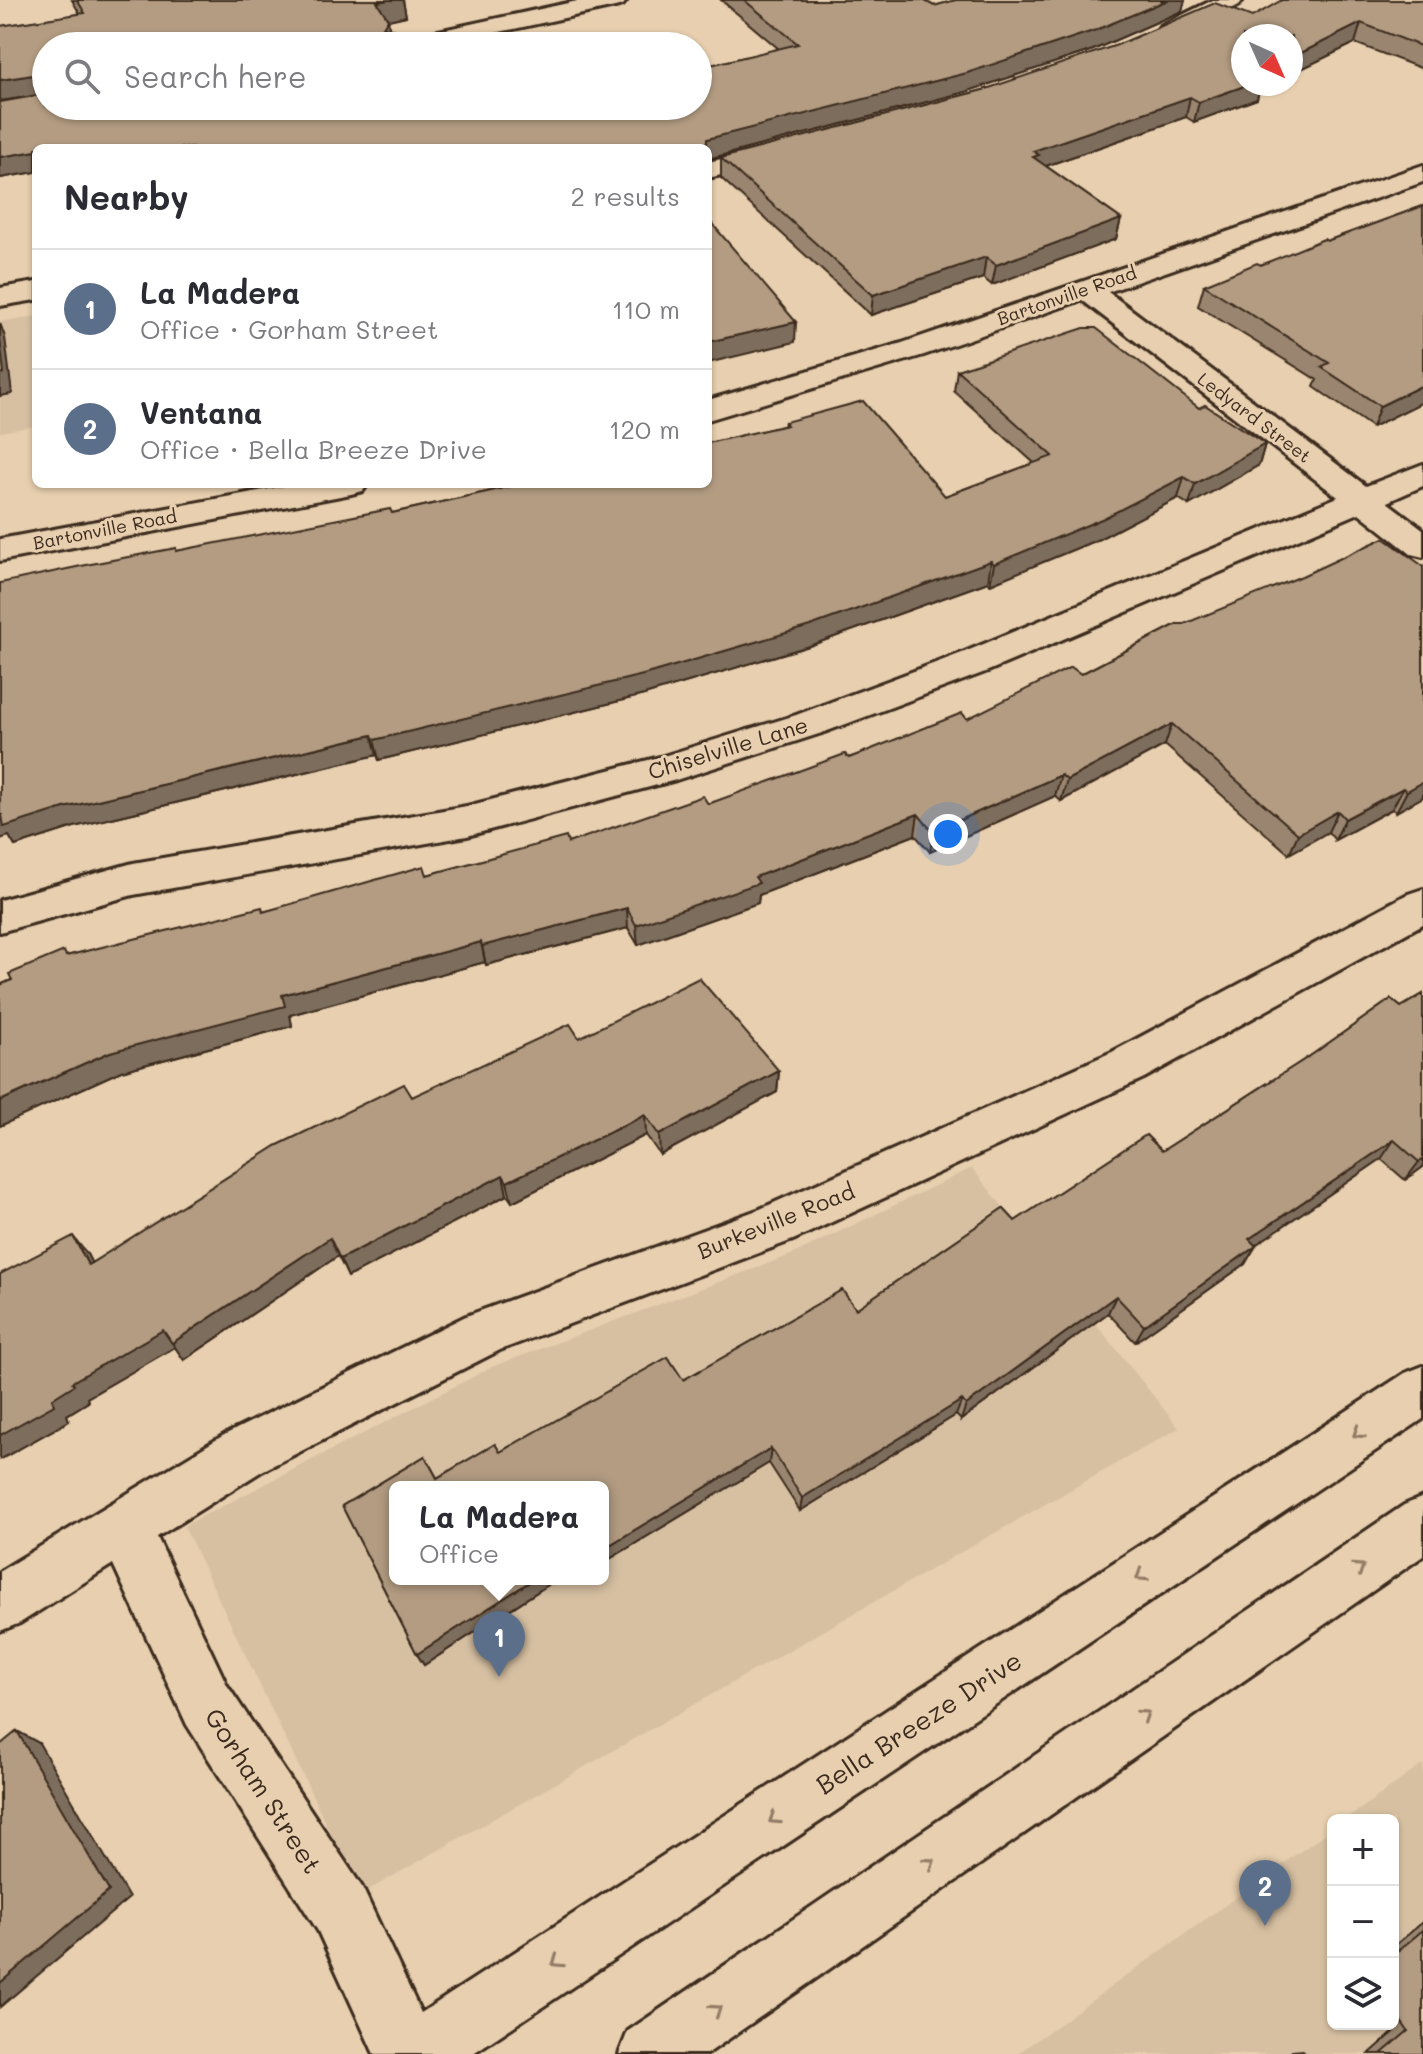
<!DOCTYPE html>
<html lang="en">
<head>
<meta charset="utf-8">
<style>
  :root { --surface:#fff; --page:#f7f7f7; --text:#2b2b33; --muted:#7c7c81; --line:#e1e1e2; --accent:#c8321e }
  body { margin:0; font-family:Mali,sans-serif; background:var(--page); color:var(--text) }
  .controls { position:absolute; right:24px; bottom:24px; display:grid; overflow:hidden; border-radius:12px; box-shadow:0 2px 6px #0004 }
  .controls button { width:72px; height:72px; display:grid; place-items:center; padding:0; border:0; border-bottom:2px solid var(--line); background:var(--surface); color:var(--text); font:40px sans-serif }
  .compass { position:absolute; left:1231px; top:24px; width:72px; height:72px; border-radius:50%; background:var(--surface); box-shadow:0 2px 6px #0004; rotate:135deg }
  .you { position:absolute; left:948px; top:834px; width:28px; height:28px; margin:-20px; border:6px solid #fff; border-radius:50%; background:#1a73e8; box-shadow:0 0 0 12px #1a73e833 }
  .badge { display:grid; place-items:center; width:52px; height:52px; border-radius:50%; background:var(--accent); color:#fff; font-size:26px; font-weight:700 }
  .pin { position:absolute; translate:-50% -66px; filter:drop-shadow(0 2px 4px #0008) }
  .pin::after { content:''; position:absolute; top:42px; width:28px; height:24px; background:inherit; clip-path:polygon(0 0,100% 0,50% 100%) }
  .popup { position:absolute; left:389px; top:1481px; width:220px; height:104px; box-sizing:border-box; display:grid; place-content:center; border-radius:12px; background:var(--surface); filter:drop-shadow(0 2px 6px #0005); font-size:26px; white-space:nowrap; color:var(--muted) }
  .popup b { font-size:30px; color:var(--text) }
  .popup::after { content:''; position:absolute; left:50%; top:100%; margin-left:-16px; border:16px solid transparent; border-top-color:var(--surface) }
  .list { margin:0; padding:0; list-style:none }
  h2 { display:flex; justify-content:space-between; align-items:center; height:104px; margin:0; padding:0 32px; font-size:34px }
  h2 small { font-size:26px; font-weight:400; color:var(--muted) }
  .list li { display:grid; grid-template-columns:52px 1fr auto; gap:24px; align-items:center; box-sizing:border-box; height:120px; padding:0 32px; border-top:2px solid var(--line) }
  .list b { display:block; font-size:30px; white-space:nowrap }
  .list p { margin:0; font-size:26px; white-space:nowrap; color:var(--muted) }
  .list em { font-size:26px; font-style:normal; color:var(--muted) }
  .icon { flex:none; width:44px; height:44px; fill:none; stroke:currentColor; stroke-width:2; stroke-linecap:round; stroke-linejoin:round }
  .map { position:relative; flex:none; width:1423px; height:2054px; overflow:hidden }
  .search { position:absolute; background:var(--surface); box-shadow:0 2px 6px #0004; left:32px; top:32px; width:680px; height:88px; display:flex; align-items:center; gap:20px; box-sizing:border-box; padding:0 28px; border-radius:44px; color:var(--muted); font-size:30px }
  .panel { position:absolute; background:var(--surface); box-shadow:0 2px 6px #0004; left:32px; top:144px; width:680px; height:344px; border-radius:12px }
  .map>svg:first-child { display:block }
  .built { fill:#d7c0a2; fill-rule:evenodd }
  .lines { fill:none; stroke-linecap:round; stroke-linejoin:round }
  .minor-casing { stroke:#3b2a1e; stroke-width:6 }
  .minor { fill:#e7cfaf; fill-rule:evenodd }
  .wall { fill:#9a8670; stroke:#3b2a1e; stroke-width:2 }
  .shaded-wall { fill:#7d6d5b; stroke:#3b2a1e; stroke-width:2 }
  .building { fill:#b39c82; stroke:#3b2a1e; stroke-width:2 }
  .oneway { stroke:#917c66 }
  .labels { text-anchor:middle; stroke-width:6; stroke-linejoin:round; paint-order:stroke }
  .far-street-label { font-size:18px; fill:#3b2a1e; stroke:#e7cfaf }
  .street-label { font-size:22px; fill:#3b2a1e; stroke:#e7cfaf }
  .near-street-label { font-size:26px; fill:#3b2a1e; stroke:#e7cfaf }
</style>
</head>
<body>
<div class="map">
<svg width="1423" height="2054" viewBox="0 0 1423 2054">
  <rect width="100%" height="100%" fill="#e7cfaf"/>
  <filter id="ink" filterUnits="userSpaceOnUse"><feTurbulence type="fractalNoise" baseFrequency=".0125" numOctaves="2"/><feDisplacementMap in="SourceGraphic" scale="16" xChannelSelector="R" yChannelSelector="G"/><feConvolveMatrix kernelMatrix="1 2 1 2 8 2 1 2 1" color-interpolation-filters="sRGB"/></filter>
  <g filter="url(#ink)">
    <!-- built -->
    <g class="built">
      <polygon points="36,316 36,426 0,432 0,322"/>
      <path d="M972,1168L1179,1428L360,1895L184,1526L494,1366L791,1255ZM395,1487H603V1579H395Z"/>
      <polygon points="1423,1764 1423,2054 1017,2054 1333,1828 1333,2024 1393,2024 1393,1820 1345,1820"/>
    </g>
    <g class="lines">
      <!-- minor casing -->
      <g class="minor-casing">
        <g id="minor">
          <polygon points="582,0 627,0 623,5 615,7 435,46 389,46 392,41 401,39"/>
          <polygon points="1213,0 1243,0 1239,5 1178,36 1160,36 1157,31 1160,26"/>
          <polygon points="779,146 788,148 792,154 788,160 708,178 708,162"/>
          <polygon points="1423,165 1423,182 1108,292 1366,486 1423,464 1423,486 1387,502 1423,529 1423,557 1411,554 1359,513 988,671 822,733 676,780 467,836 133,895 0,932 0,900 133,863 467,806 660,757 796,715 962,653 1338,497 1082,300 924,355 708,420 708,400 902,343"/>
          <polygon points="36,282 36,300 0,306 0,288"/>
          <polygon points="296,484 368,484 363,491 351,494 0,561 0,539"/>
          <polygon points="1423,889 1423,924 1144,1078 793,1240 500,1350 262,1471 157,1537 227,1685 362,1887 421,2013 1405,1373 1423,1366 1423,1419 472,2054 374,2054 318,1931 187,1725 113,1564 20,1623 0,1631 0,1571 224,1435 466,1316 760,1209 1112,1052 1408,894"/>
          <polygon points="1423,1497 1423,1556 707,2054 619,2054 628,2031 1404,1505"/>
        </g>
      </g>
      <!-- minor -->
      <use href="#minor" class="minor"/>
    </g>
    <!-- wall -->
    <g class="wall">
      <polygon points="72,0 403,0 406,16 388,20 389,29 395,30 406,46 46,46 46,106 445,106 452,116 503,106 698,106 698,68 779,49 721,0 923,0 934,6 956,0 1185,0 1182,11 1093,50 965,92 708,159 708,148 36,148 36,172 0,178 0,102 40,95 0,101 0,26 80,14"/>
      <polygon points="1423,0 1423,69 1355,43 1291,74 1291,36 1259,90 1257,99 1194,122 1186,117 1046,166 1121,219 1116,239 992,285 983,278 871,315 721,178 721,158 983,90 1252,17"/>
      <polygon points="1423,206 1423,402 1372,427 1314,387 1317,380 1198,306 1204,285"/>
      <polygon points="957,370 1199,408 1265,444 1259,465 1189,505 1178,498 1099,539 990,584 988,582 809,646 644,695 379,760 377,755 74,827 15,846 9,836 177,551 392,513 784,426 785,422 945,496 1034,463 954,391"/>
      <polygon points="1177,624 1423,797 1396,812 1392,809 1335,840 1328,832 1289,854 1165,745 1061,801 1055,796 930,852 915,835 759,895 758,903 638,945 628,928 486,965 485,962 290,1015 292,1026 121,1071 0,1126 0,985 66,956 568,843 708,804 967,719 1081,674"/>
      <polygon points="1423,994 1423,1167 1405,1180 1381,1159 1255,1245 1245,1264 1135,1342 1108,1313 961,1420 956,1415 800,1511 769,1463 603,1563 603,1487 395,1487 395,1579 557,1579 424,1665 417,1654 342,1506 425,1456 437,1478 495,1444 500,1452 668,1357 683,1380 842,1290 856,1309 1003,1208 1015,1221 1146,1135 1162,1151 1313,1054 1391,999 1401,1007"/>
      <polygon points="579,1038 779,1071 777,1092 660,1155 646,1135 512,1202 507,1195 348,1277 338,1256 184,1360 175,1347 87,1398 88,1402 67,1415 69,1421 1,1459 87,1254 91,1263 412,1097"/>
      <polygon points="1423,1922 1423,2054 1369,2054 1394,2032 1388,2024 1393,2024 1393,1947"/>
      <polygon points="1303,2050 1306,2054 1289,2054 1292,2051"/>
    </g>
    <!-- shaded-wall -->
    <g class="shaded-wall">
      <polygon points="388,0 403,0 406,16 388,20 391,38 386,46 377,2"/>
      <polygon points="1168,0 1185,0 1182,11 1093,50 965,92 708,159 708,148 706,148 707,139"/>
      <polygon points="1361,23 1355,43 1291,74 1291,58"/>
      <polygon points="39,74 46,94 0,101 0,80"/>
      <polygon points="1250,84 1271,84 1259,90 1257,99 1194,122 1199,102"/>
      <polygon points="1190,97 1186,117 1037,169 1033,151"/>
      <polygon points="36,151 36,172 0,178 0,157"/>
      <polygon points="1121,219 1116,239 992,285 996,265"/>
      <polygon points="986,257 983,278 871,315 873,295"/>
      <polygon points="796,322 795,342 708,363 708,342"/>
      <polygon points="0,323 5,337 12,394 0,396"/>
      <polygon points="1423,385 1423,402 1372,427 1380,406"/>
      <polygon points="1265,444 1259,465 1189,505 1195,484"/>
      <polygon points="1184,477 1178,498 1099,539 990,584 994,564"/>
      <polygon points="991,561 988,582 809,646 644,695 379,760 374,740"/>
      <polygon points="1172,724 1165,745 1061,801 1067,780"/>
      <polygon points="372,735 377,755 74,827 15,846 9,836 0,839 0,815 64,808"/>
      <polygon points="1061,775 1055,796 930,852 933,832"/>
      <polygon points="1423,782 1423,797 1396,812 1407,791"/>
      <polygon points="1403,788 1392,809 1335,840 1345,819"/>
      <polygon points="1338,811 1328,832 1289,854 1298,834"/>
      <polygon points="918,814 915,835 759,895 758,903 638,945 636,925 755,877"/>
      <polygon points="627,908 628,928 486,965 482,946"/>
      <polygon points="481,942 485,962 290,1015 292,1026 121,1071 0,1126 0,1101 110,1052 282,995"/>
      <polygon points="779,1071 777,1092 660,1155 659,1135"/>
      <polygon points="645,1115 646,1135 512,1202 507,1182"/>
      <polygon points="1394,1140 1381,1159 1238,1257 1249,1239"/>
      <polygon points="1423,1159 1423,1167 1405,1180 1419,1162"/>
      <polygon points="503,1175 507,1195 348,1277 340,1259"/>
      <polygon points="73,1236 87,1254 102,1284 88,1265"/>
      <polygon points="330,1238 338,1256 184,1360 172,1343"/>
      <polygon points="1256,1246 1245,1264 1135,1342 1144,1326"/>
      <polygon points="1116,1296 1108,1313 961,1420 966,1405"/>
      <polygon points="163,1330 175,1347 87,1398 88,1402 67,1415 69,1421 1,1459 0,1458 0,1435 52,1399 72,1382"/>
      <polygon points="962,1400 956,1415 800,1511 802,1498"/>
      <polygon points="771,1448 769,1463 603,1563 603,1549"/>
      <polygon points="534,1579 557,1579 424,1665 417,1654"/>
      <polygon points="17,1731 39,1743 129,1898 0,2007 0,1983"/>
    </g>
    <!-- building -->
    <g class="building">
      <polygon points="77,0 388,0 377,2 388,19 383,27 395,30 406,46 46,46 46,84 43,83 39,74 0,80 0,26 85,13"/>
      <polygon points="744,0 923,0 934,6 956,0 1168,0 1096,30 967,73 707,139 706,148 65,148 65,146 53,148 36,148 36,151 0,157 0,102 46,94 46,106 445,106 452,116 503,106 698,106 698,68 798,44"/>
      <polygon points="1282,0 1423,0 1423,47 1361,23 1291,58 1291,36 1243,36 1243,84 1250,84 1199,102 1190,97 1033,151 1039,155 1033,157 1121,219 996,265 986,257 873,295 721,158 983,90 1117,45 1215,3 1252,17"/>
      <polygon points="1423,206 1423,385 1380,406 1321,367 1329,363 1204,285 1257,263 1261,265 1324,239 1327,241"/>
      <polygon points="708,219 796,322 708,342"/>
      <polygon points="1084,328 1096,328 1199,408 1205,405 1265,444 1195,484 1184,477 1104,518 994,564 991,561 810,626 643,675 374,740 372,735 64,808 4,827 2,815 0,815 0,583 91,564 176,548 176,551 390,509 392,513 522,484 708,484 708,443 787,425 785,422 863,401 945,496 1053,456 957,370"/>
      <polygon points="0,339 4,373 0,374"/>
      <polygon points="1384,538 1423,566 1423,782 1407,791 1403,788 1345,819 1338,811 1298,834 1172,724 1067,780 1061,775 933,832 918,814 755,877 759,883 636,925 627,908 482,946 481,942 282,995 285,1006 110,1052 0,1101 0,985 12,980 9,974 64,951 66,956 262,907 263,912 424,866 427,875 566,837 568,843 703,796 708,804 845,754 849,758 962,713 967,719 1071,667 1081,674 1177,624 1184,624 1302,576"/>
      <polygon points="699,978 779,1071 659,1135 645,1115 507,1182 503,1175 340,1259 330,1238 172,1343 163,1330 72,1382 74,1385 52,1399 54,1405 0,1435 0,1274 73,1236 88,1265 276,1146 404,1084 412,1097 570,1024 579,1038"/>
      <polygon points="1423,994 1423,1159 1419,1162 1394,1140 1249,1239 1256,1246 1144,1326 1116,1296 966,1405 962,1400 802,1498 771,1448 603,1549 603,1487 395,1487 395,1579 534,1579 417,1654 342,1506 425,1456 437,1478 495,1444 500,1452 668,1357 683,1380 842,1290 856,1309 1003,1208 1015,1221 1146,1135 1162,1151 1313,1054 1391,999 1401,1007"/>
      <polygon points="17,1731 109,1891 0,1983 0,1745"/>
      <polygon points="1423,1930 1423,2054 1381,2054 1408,2031 1393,2010 1393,1955"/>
    </g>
    <!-- one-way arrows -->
    <defs><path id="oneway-chevron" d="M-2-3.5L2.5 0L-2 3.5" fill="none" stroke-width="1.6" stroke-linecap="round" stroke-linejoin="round" transform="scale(2)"/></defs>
    <g class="oneway">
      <use href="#oneway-chevron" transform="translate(1358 1433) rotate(147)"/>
      <use href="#oneway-chevron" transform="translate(1359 1568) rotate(-34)"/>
      <use href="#oneway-chevron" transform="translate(1141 1576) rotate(147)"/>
      <use href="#oneway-chevron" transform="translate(1144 1715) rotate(-34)"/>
      <use href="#oneway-chevron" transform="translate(774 1819) rotate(147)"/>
      <use href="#oneway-chevron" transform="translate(930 1863) rotate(-34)"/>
      <use href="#oneway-chevron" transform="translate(557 1962) rotate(147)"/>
      <use href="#oneway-chevron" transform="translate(716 2010) rotate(-34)"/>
    </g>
  </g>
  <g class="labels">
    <!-- far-street labels -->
    <g class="far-street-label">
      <text transform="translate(1067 296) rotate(-19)" y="6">Bartonville Road</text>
      <text transform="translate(1254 418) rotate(37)" y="6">Ledyard Street</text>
      <text transform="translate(105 530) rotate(-11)" y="6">Bartonville Road</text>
    </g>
    <!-- street labels -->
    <g class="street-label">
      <text transform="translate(728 748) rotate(-17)" y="8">Chiselville Lane</text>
      <text transform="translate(776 1221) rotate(-22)" y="8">Burkeville Road</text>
    </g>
    <!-- near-street labels -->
    <g class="near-street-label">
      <text transform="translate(919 1723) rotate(-33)" y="9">Bella Breeze Drive</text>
      <text transform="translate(263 1791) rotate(57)" y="9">Gorham Street</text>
    </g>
  </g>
</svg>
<div class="controls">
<button>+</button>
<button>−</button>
<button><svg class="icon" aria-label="layers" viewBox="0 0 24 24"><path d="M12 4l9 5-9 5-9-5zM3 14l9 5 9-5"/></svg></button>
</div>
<svg class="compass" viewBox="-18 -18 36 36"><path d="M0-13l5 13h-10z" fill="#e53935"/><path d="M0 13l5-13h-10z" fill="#7c7c81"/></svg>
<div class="you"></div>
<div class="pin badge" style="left:499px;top:1677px;background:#5c6f8a">1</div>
<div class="popup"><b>La Madera</b>Office</div>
<div class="pin badge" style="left:1265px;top:1926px;background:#5c6f8a">2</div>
<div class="search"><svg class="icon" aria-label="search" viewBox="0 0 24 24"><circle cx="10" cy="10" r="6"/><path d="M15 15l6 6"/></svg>Search here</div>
<section class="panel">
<h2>Nearby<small>2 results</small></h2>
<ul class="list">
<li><span class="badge" style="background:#5c6f8a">1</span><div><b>La Madera</b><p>Office · Gorham Street</p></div><em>110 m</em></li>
<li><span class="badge" style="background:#5c6f8a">2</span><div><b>Ventana</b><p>Office · Bella Breeze Drive</p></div><em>120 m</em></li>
</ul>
</section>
</div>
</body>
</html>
